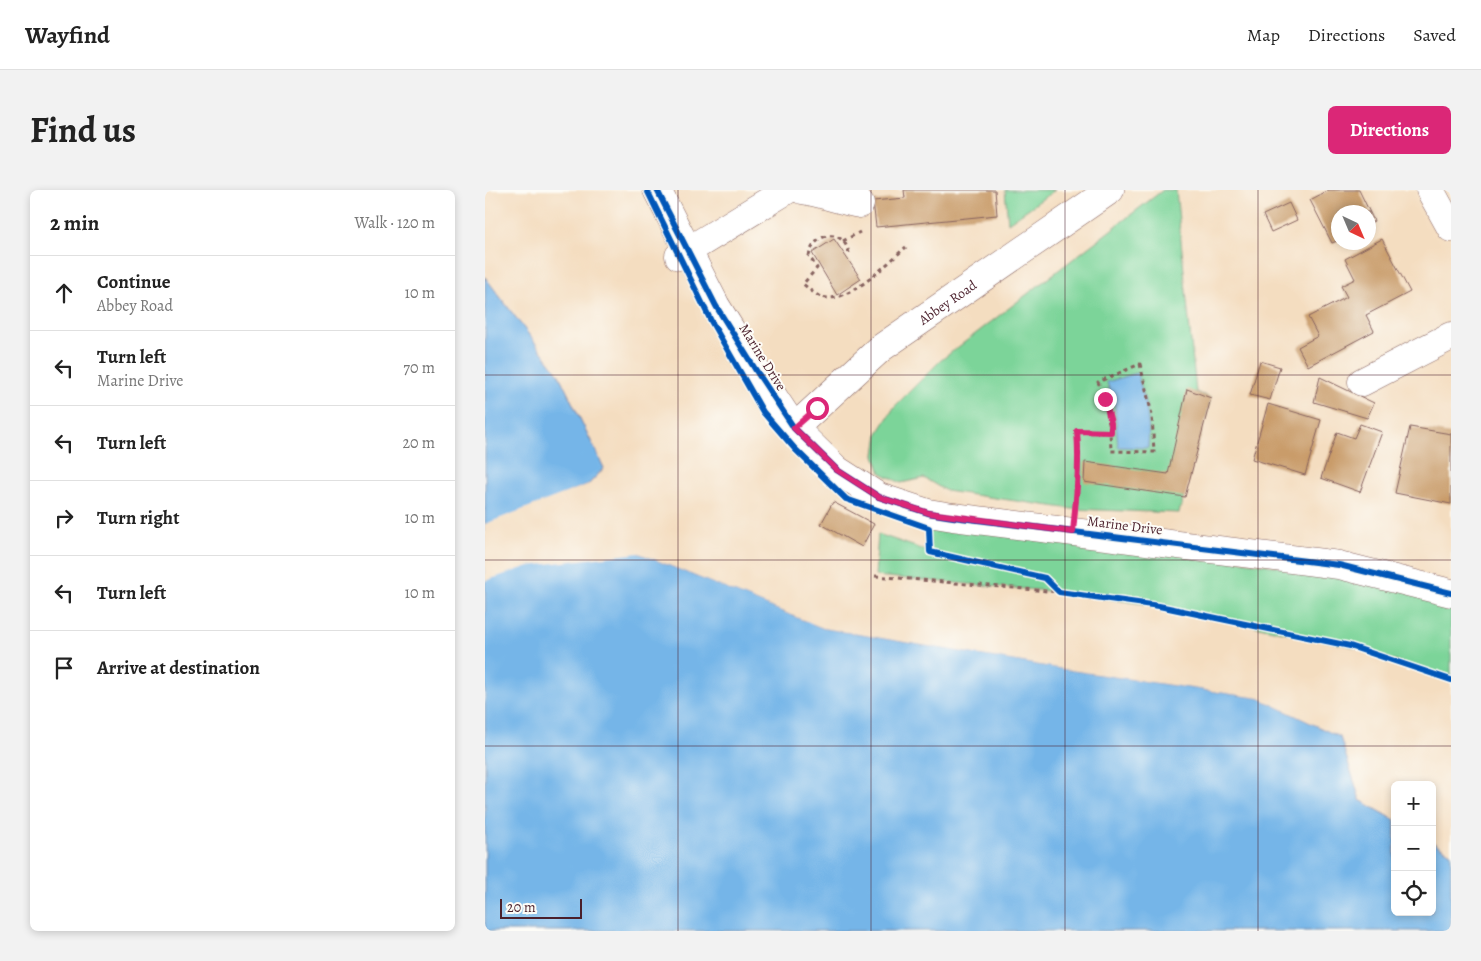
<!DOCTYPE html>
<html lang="en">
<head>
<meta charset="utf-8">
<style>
  :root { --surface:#fff; --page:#f2f2f2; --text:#222; --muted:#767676; --line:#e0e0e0; --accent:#db2777 }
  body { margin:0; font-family:Alegreya,serif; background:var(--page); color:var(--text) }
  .controls { position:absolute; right:15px; bottom:15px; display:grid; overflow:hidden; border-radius:8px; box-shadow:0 2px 8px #0003 }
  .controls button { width:45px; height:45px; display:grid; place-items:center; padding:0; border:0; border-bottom:1px solid var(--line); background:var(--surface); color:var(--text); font:25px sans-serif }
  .compass { position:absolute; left:846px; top:15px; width:45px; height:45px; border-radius:50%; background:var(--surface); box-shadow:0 2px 8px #0003; rotate:136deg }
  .scale { position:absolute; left:15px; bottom:12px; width:82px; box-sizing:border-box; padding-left:5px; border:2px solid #4a1f2b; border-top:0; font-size:14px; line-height:18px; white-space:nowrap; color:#4a1f2b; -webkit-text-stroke:4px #fdfcf7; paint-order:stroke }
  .stop { position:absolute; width:15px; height:15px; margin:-11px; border:4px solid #db2777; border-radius:50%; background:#fff }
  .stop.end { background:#db2777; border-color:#fff; box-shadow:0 1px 5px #0008 }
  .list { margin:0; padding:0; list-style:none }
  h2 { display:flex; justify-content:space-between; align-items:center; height:65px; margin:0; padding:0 20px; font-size:21px }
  h2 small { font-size:16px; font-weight:400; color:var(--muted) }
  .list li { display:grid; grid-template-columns:32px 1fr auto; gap:15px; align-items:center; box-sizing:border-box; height:75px; padding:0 20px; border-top:1px solid var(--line) }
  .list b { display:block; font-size:19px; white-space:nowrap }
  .list p { margin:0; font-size:16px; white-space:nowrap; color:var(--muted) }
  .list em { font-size:16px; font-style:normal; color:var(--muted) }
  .icon { flex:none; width:28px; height:28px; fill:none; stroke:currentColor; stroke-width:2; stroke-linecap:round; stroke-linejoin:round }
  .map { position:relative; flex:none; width:966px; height:741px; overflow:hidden; border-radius:8px }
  header { display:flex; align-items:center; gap:30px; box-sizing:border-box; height:70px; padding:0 25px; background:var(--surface); border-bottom:1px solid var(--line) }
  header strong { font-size:24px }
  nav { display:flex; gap:28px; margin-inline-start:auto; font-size:18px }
  .intro { display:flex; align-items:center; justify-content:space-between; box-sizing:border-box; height:120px; padding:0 30px }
  h1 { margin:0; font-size:35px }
  .button { padding:12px 22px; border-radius:8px; background:var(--accent); color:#fff; font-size:18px; font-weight:700 }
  main { display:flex; gap:30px; padding:0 30px }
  aside { flex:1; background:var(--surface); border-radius:8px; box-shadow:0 2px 8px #0003 }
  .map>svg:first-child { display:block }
  .green { fill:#7bd499; stroke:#627a62 }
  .water { fill:#74b5e8; stroke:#5f6a8a }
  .pier { fill:#f4ddc0 }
  .building { fill:#c99c6b }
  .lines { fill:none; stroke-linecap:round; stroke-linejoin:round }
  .minor-casing { stroke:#86625f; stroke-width:29 }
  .path { stroke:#86625f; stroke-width:3; stroke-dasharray:4 4; stroke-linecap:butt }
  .minor { stroke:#fff; stroke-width:28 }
  .cycleway-casing { stroke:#fdfcf7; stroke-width:9 }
  .cycleway { stroke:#0057b8; stroke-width:6 }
  .route { stroke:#db2777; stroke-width:6 }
  .grid { fill:none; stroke:#4a1f2b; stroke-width:1; stroke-opacity:0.55 }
  .labels { text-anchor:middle; stroke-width:4; stroke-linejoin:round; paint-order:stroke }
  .street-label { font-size:14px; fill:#4a1f2b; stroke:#fdfcf7 }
</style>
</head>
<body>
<header>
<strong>Wayfind</strong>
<nav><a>Map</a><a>Directions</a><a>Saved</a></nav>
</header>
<div class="intro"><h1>Find us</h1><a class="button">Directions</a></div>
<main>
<aside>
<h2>2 min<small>Walk · 120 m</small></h2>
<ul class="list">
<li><svg class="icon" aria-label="ahead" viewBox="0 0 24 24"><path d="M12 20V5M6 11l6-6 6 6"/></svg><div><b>Continue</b><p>Abbey Road</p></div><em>10 m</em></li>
<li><svg class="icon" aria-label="left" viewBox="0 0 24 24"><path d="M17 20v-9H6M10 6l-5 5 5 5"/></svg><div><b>Turn left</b><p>Marine Drive</p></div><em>70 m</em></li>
<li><svg class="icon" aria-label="left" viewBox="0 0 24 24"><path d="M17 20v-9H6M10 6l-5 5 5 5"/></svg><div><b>Turn left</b></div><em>20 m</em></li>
<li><svg class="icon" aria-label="right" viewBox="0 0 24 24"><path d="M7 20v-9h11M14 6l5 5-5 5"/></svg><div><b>Turn right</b></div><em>10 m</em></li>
<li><svg class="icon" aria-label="left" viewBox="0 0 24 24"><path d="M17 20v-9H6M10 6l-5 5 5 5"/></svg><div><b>Turn left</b></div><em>10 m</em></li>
<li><svg class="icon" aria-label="arrive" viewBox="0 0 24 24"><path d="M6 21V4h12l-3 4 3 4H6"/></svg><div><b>Arrive at destination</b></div></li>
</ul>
</aside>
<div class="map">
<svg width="966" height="741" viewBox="0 0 966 741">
  <rect width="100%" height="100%" fill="#fdfcf7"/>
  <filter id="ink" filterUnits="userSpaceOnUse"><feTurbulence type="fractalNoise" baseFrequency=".02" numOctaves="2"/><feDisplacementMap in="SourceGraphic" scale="10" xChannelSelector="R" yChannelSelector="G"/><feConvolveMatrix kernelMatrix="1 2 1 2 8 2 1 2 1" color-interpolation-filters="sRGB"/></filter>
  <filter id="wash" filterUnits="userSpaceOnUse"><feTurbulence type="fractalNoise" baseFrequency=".0096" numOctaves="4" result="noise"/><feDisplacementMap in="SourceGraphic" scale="20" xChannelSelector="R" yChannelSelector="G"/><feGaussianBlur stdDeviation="1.12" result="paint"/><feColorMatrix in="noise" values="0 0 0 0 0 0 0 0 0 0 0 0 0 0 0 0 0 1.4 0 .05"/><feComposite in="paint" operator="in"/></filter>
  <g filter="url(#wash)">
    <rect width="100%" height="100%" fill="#f4ddc0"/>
    <!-- green -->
    <g class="green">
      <polygon points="520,0 570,0 523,33"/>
      <polygon points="678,0 691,0 711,202 726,208 694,323 587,319 461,301 439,288 416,293 396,283 390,265 393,243 410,216 455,171"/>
      <polygon points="443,323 966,403 966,490 865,456 674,416 574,402 390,386 393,344 445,362"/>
    </g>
    <!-- water -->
    <g class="water">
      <polygon points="0,87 73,183 119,278 104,294 51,316 56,330 154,363 338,438 578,479 774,508 855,547 875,610 910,630 910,722 947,722 947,652 966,663 966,741 0,741"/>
      <path d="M652,183C660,209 666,230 663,258L633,257L630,218L622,192Z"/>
    </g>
    <!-- pier -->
    <polygon class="pier" points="104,294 107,295 54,317 58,328 155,361 339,435 578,477 774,506 856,545 858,548 774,508 578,479 338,438 154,363 44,376 0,391 0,334"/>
    <g id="blocks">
      <!-- building -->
      <g class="building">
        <polygon points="419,0 510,0 512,25 391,37 388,11 420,8"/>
        <polygon points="844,0 874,0 889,31 884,34 884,22 854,22 854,50 847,53 825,10"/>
        <polygon points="804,13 812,30 786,42 778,25"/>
        <polygon points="349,49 376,89 352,105 327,63"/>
        <polygon points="897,49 925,102 881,125 889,141 823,176 813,157 833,146 823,127 862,107 856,96 870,89 860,69"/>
        <polygon points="775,171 795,177 785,210 765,205"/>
        <polygon points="835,187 889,213 882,228 829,212"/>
        <polygon points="702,199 726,208 700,307 599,292 600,272 683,284"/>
        <polygon points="783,214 836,230 820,285 767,269"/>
        <polygon points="875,234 897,242 875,302 836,288 852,242 869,248"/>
        <polygon points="925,237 966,244 966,314 910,303"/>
        <polygon points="348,312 389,334 377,357 336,334"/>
      </g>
    </g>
  </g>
  <g filter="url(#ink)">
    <use href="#blocks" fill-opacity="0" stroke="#86625f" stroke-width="1"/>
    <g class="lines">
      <!-- minor casing -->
      <g class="minor-casing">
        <g id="minor">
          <polyline points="172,0 231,116 270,179 309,238 352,280 394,307 443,323 468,327 854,375 966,403"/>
          <path d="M317,0C336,3 355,10 375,14"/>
          <polyline points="945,0 966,38"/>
          <polyline points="194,66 302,0"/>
          <polyline points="877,192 966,146"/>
          <path id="s1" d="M309,238L396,158L625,0"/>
        </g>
      </g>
      <!-- path -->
      <g class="path">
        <polyline points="358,51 375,42"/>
        <path d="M364,63C358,37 329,42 324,66L332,78L318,94C323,98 328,103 334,106C361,118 402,73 421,57"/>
        <path d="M655,174L667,225L669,262L626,261C625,235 623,216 613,192Z"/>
        <polyline points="591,314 594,262 592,241 626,242"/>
        <polyline points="390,386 574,402"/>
      </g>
      <!-- minor -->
      <use href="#minor" class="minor"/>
      <!-- cycleway casing -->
      <g class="cycleway-casing">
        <g id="cycleway">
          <polyline points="162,0 226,131 278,222 310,259 361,309 444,338 445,362 560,388 574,402 674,416 865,456 966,490"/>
          <polyline points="172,0 231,116 270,179 309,238 352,280 394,307 443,323 468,327 854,375 966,403"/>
        </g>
      </g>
      <!-- cycleway -->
      <use href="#cycleway" class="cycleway"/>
    </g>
  </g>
  <g class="lines" filter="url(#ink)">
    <!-- route -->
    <path class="route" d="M332,218L309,238L352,280L394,307L444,323L588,342C591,308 595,275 592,241L626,242V233L620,209"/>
  </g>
  <!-- grid -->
  <path class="grid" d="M193,0V741M386,0V741M580,0V741M773,0V741M0,185H966M0,370H966M0,556H966"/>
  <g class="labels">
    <!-- street labels -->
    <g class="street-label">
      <text dy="5" stroke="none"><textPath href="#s1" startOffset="199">Abbey Road</textPath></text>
      <text transform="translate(278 167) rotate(58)" y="5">Marine Drive</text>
      <text transform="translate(640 335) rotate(7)" y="5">Marine Drive</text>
    </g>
  </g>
</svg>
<div class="controls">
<button>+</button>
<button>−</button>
<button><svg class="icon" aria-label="locate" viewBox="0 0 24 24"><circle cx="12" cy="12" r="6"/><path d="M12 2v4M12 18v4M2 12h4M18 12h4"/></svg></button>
</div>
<svg class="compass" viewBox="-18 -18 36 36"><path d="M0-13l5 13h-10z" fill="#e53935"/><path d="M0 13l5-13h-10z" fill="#767676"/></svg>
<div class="scale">20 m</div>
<div class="stop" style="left:332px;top:218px"></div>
<div class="stop end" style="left:620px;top:209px"></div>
</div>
</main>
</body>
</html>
